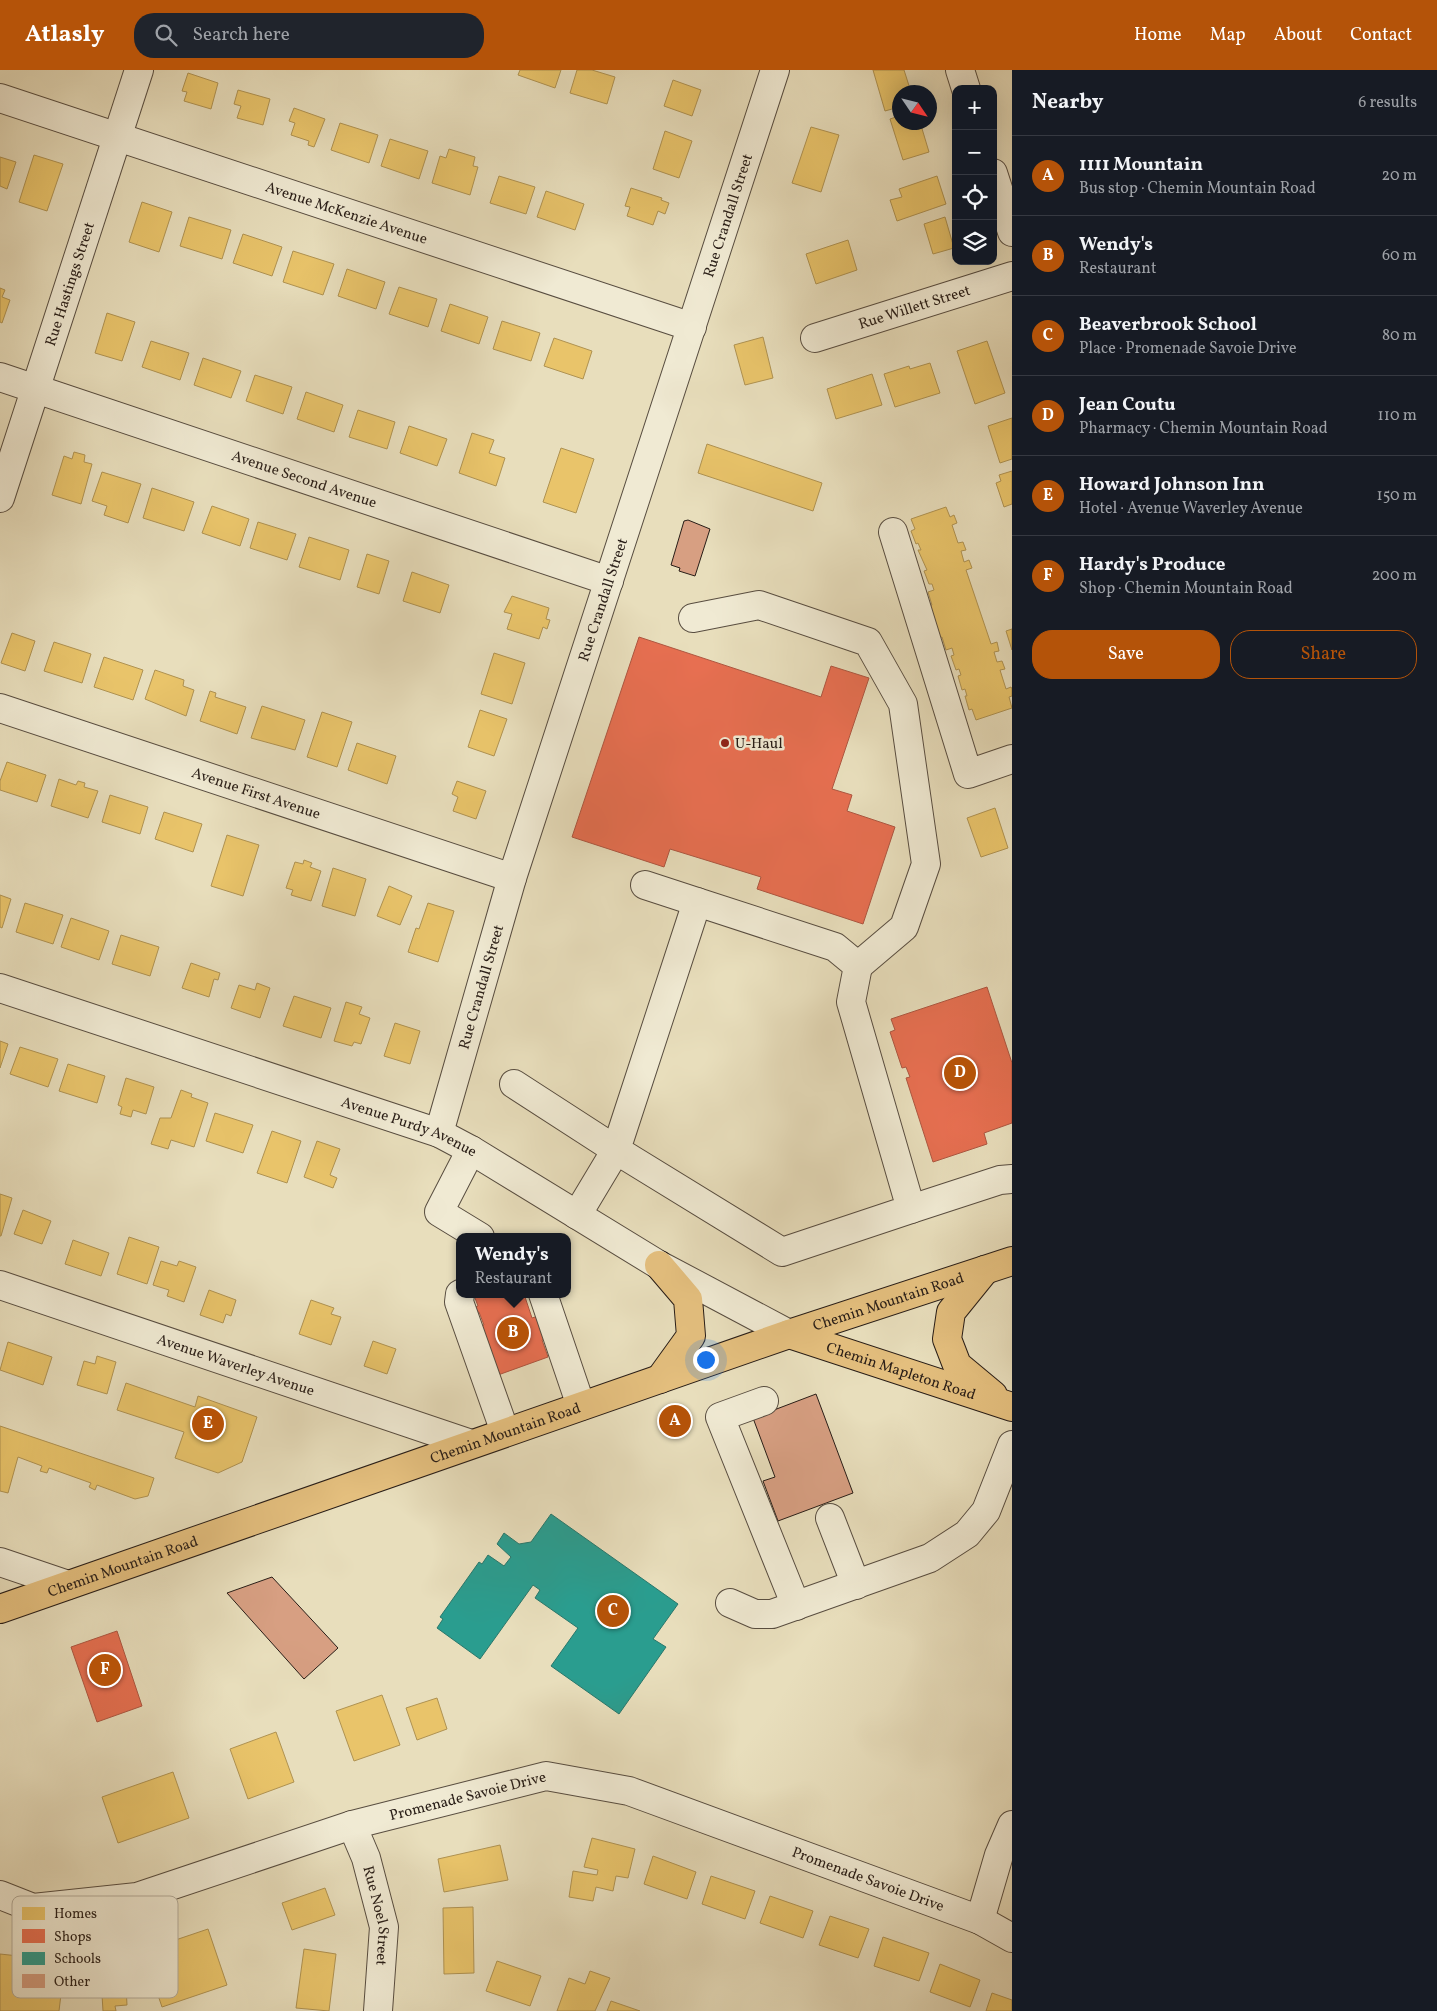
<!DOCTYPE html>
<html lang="en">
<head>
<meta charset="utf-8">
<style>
  :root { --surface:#171b24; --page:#20242c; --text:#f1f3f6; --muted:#9ea1a6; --line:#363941; --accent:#b45309 }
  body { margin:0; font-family:Vollkorn,serif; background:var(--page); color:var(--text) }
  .controls { position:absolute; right:15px; top:15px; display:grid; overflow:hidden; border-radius:10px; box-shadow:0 5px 20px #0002 }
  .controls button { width:45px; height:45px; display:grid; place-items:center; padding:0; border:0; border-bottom:1px solid var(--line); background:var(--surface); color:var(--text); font:25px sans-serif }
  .compass { position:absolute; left:892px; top:15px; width:45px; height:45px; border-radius:50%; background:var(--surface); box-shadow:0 5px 20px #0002; rotate:125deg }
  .you { position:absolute; left:705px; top:1289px; width:18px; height:18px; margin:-12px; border:4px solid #fff; border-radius:50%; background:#1a73e8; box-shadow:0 0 0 8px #1a73e833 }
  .badge { display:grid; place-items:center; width:32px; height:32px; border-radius:50%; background:var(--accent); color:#fff; font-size:16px; font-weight:700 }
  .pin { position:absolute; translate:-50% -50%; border:2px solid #fff; box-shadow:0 1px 5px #0006 }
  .popup { position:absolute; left:456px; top:1163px; width:115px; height:65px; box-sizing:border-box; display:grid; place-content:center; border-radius:10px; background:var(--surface); filter:drop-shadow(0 1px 4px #0005); font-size:16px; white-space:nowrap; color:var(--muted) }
  .popup b { font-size:19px; color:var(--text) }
  .popup::after { content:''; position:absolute; left:50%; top:100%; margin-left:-10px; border:10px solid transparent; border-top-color:var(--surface) }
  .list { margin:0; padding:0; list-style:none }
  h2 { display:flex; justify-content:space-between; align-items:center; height:65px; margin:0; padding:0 20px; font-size:21px }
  h2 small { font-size:16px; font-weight:400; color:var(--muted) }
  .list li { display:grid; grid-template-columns:32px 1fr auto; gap:15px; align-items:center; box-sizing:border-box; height:80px; padding:0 20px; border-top:1px solid var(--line) }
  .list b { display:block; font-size:19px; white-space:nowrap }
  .list p { margin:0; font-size:16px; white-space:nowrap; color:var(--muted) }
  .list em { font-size:16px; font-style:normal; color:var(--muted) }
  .actions { display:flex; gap:10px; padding:15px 20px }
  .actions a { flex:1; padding:11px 0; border:1px solid var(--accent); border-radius:20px; text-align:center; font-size:18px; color:var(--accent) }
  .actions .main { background:var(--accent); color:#fff }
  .icon { flex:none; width:28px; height:28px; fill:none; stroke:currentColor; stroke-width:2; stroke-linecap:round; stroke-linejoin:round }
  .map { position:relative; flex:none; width:1012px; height:1941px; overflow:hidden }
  header { display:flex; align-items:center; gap:30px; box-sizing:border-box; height:70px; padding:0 25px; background:var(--accent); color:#fff }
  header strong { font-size:24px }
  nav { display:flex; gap:28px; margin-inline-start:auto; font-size:18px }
  .search { width:350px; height:45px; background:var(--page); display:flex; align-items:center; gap:12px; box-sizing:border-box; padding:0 18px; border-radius:20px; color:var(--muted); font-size:19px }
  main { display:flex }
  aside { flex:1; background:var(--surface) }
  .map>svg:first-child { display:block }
  .homes { fill:#e9c46a; stroke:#af9251 }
  .shops { fill:#e76f51; stroke:#ae5640 }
  .schools { fill:#2a9d8f; stroke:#29776b }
  .building { fill:#d79f82; stroke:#281d17 }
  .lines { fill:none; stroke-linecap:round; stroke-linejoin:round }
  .minor-casing { stroke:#584d40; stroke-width:30 }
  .major-casing { stroke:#281d17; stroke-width:30 }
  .minor { stroke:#f0ead3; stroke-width:28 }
  .major { stroke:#e4bf7e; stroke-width:28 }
  .poi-dot { fill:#8f2418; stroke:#f0ead3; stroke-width:2 }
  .labels { text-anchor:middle; stroke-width:5; stroke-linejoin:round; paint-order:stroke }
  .street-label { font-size:15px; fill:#281d17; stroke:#f0ead3 }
  .poi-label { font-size:15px; fill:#281d17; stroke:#f0ead3; text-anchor:start }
  .key { fill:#f0ead3; stroke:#b4ac9b; stroke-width:1 }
  .key-label { font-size:14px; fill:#281d17 }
</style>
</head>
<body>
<header>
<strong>Atlasly</strong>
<div class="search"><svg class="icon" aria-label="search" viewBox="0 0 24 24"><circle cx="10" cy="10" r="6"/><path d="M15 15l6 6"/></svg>Search here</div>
<nav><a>Home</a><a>Map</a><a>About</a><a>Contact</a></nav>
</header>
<main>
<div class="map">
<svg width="1012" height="1941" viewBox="0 0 1012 1941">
  <rect width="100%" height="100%" fill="#e8debc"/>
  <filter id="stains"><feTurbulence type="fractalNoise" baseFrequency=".004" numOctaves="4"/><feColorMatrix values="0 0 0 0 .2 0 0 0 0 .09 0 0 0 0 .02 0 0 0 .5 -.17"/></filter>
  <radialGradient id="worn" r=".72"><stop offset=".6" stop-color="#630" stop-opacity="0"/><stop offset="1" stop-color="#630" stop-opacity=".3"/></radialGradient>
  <!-- homes -->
  <g class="homes">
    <polygon points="520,0 561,0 555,18 518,5"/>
    <polygon points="577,0 592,0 615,7 607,34 570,23"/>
    <polygon points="873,0 904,0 911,22 899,22 899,37 885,41"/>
    <polygon points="188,3 218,13 211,39 184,31 187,22 182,21"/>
    <polygon points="673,10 701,20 692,46 664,36"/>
    <polygon points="238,20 270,29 263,55 237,48 241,36 234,34"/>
    <polygon points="294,38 325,49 314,77 308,75 309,71 291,65 295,53 289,51"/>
    <polygon points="899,46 899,52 920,52 929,82 903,90 890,49"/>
    <polygon points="340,53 378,65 369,93 331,80"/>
    <polygon points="811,57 839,65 821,122 792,113"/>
    <polygon points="665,61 692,71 679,108 653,99"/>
    <polygon points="390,69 428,81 419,109 381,96"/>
    <polygon points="449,79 475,87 473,96 478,97 470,125 432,113 440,86 446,88"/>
    <polygon points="34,85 63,94 47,141 19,132"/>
    <polygon points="0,87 16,92 7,119 0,116"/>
    <polygon points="499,106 535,117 526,144 490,133"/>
    <polygon points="937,106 946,134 897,151 890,130 902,127 899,119"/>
    <polygon points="631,118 662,128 661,130 669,133 665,144 658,141 653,155 627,146 630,137 625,136"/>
    <polygon points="546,121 584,134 575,160 537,147"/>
    <polygon points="142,132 172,142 159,182 129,172"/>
    <polygon points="189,147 231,160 222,189 180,176"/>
    <polygon points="945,147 954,178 933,184 924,154"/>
    <polygon points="243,164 282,177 272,206 233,193"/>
    <polygon points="848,170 857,200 816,214 806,184"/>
    <polygon points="293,181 334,194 323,225 283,212"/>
    <polygon points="347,199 385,212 376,239 338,226"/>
    <polygon points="399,217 437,229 428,257 389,244"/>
    <polygon points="0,218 5,220 2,227 10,230 2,253 0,252"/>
    <polygon points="450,234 488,247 479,274 441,261"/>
    <polygon points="107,243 135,252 122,291 95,283"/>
    <polygon points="502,251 540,263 531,291 493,279"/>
    <polygon points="763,267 773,308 745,315 734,275"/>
    <polygon points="554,268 592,281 583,309 544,296"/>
    <polygon points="151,271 189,283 180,310 142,297"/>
    <polygon points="987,271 1005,323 975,334 957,281"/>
    <polygon points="203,288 241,301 231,328 194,315"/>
    <polygon points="930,293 940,323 895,337 884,304 909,296 910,299"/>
    <polygon points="872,304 882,335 836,349 827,319"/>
    <polygon points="255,305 292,317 283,344 246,331"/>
    <polygon points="306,322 343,335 334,362 297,349"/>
    <polygon points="358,340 395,352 387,379 349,367"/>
    <polygon points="1012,348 1012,389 1000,393 988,356"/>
    <polygon points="409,356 447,369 437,396 400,383"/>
    <polygon points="472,363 494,370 489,383 505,388 496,416 459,403"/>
    <polygon points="707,374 822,413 813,441 698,403"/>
    <polygon points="561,378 594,389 576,443 543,432"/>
    <polygon points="74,382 85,385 84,392 92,394 81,434 52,425 64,386 72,389"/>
    <polygon points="1012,401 1012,434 1004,437 996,413 1001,411 999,405"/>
    <polygon points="102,402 141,414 128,453 104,445 107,436 92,431"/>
    <polygon points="152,418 194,432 184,461 143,448"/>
    <polygon points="212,436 249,449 240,476 202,463"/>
    <polygon points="946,437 950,447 954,445 957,453 952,455 958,473 963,472 966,480 961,481 964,492 969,490 972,498 966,500 991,574 997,572 999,581 994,582 997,592 1002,591 1005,599 1000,600 1006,619 1011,617 1012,619 1012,626 1009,627 1012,638 976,650 972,639 969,640 965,626 967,626 965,619 962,620 958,606 961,605 959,599 956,600 951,586 954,585 952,578 946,580 942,567 937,569 927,537 932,535 928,522 934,520 932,514 929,514 924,501 927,500 918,480 921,480 918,473 916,474 911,461 915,459 911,449"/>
    <polygon points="258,452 296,464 287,490 250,478"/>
    <polygon points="309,467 349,480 340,510 299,497"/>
    <polygon points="367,484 389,491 379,524 357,517"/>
    <polygon points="412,502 449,515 440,543 403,531"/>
    <polygon points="512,526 549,538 546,549 550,550 547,559 543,557 539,569 507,559 512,544 504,542"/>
    <polygon points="1012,559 1012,580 1006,561"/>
    <polygon points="12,563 35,571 25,601 1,593"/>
    <polygon points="54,572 91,584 82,613 44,601"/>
    <polygon points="494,583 525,593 512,634 481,624"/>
    <polygon points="104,587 143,600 133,630 94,617"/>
    <polygon points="155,600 184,610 183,616 194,620 186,646 145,629"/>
    <polygon points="210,621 216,623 215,627 246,637 237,664 200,651"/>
    <polygon points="262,636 305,650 295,680 251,668"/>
    <polygon points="480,640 507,649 494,686 468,677"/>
    <polygon points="322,642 352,652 337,697 307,687"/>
    <polygon points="357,673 396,686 387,714 348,700"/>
    <polygon points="7,692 46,705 37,732 0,720 0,711"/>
    <polygon points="59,709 76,715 78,711 85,713 84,717 98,721 88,748 51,736"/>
    <polygon points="457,711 486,721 476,749 453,741 458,727 452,724"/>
    <polygon points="110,725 148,737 140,764 102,752"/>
    <polygon points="995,738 1008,778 981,787 967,748"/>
    <polygon points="164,742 202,754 193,782 155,769"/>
    <polygon points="227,765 259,775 243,826 211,816"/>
    <polygon points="304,790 312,793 310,797 321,801 311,831 291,825 293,820 286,818 295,792 303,794"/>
    <polygon points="333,798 366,809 355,846 322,836"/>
    <polygon points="389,816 412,826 400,855 377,846"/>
    <polygon points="0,825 11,829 2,858 0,857"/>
    <polygon points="25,833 63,845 53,874 16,862"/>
    <polygon points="428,833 454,841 438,892 408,882 416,858 419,859"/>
    <polygon points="71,848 109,861 99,890 61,877"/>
    <polygon points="121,865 159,877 150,906 112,894"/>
    <polygon points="191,893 220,903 218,910 214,909 209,927 182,918"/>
    <polygon points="257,913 270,918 260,948 231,938 239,915 255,920"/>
    <polygon points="294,926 331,938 321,968 283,956"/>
    <polygon points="346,932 362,937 359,944 370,948 361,974 354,972 352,976 334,971"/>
    <polygon points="395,953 420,961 410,994 384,986"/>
    <polygon points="0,971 8,974 0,998"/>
    <polygon points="20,977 58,989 48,1017 10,1004"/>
    <polygon points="68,994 105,1006 97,1033 59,1021"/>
    <polygon points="126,1008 154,1017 146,1044 133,1040 131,1047 120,1044 122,1037 118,1035"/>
    <polygon points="181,1020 192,1024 191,1027 208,1033 194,1077 171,1070 168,1079 151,1074 160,1048 171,1048"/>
    <polygon points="215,1043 253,1055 243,1083 206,1071"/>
    <polygon points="272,1061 301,1071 287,1113 257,1103"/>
    <polygon points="317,1071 340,1079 330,1105 337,1108 333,1118 304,1107"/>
    <polygon points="0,1124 12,1128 1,1166 0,1166"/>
    <polygon points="23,1140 51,1151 42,1174 14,1164"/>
    <polygon points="129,1167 159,1177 147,1214 117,1204"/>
    <polygon points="73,1170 109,1183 101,1206 65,1194"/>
    <polygon points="161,1191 177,1196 179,1191 196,1197 184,1232 167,1226 169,1220 153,1215"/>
    <polygon points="209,1220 236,1230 231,1246 226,1244 223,1253 200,1245"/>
    <polygon points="311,1230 334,1238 331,1244 341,1247 331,1275 299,1264"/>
    <polygon points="373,1271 396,1279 387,1304 364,1296"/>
    <polygon points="8,1272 52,1287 43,1315 0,1300"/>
    <polygon points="97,1286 116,1292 107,1324 77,1315 84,1291 95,1294"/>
    <polygon points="126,1313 195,1337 198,1326 257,1347 242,1392 218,1403 175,1388 184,1362 117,1340"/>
    <polygon points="0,1356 154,1408 148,1426 135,1429 97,1415 95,1420 89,1417 91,1413 49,1398 47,1403 40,1401 42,1396 18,1387 8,1423 0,1421"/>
    <polygon points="382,1625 400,1675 354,1691 336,1641"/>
    <polygon points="437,1628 447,1659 417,1670 406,1638"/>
    <polygon points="276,1662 294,1712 248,1729 230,1679"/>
    <polygon points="173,1702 189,1748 118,1773 102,1727"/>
    <polygon points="592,1768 635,1779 628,1808 616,1806 613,1821 596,1817 593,1831 569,1827 573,1801 597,1805 598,1800 584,1797"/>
    <polygon points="500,1775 508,1810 444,1822 438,1789"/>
    <polygon points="653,1786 696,1802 687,1829 644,1814"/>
    <polygon points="711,1806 755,1821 745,1849 702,1834"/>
    <polygon points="325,1818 335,1845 292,1860 282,1833"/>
    <polygon points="770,1826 813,1841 803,1868 760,1853"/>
    <polygon points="473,1837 474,1903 444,1904 443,1838"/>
    <polygon points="830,1846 869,1859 858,1888 819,1875"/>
    <polygon points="208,1859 227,1915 162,1937 143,1881"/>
    <polygon points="883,1867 929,1883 919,1911 874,1896"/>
    <polygon points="304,1879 336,1884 329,1941 296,1938"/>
    <polygon points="0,1884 65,1891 59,1941 0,1941"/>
    <polygon points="105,1888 106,1898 125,1897 127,1935 115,1936 116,1941 103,1941 102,1925 83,1925 81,1889"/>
    <polygon points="497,1891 541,1906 530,1936 486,1921"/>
    <polygon points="940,1894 980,1910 970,1937 930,1922"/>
    <polygon points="590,1901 610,1908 595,1941 557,1941 569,1908 585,1914"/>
    <polygon points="992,1923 1012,1930 1012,1941 986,1941"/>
    <polygon points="611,1931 640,1941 607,1941"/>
  </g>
  <!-- shops -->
  <g class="shops">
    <polygon points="639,567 821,627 831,596 869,608 832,719 852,725 847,741 895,757 863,854 757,819 761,807 670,779 664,797 572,767"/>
    <polygon points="987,917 1012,993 1012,1053 984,1063 987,1074 933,1092 906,1008 910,1007 906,997 902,998 890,962 895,960 891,949"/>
    <polygon points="484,1224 524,1224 532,1248 538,1246 545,1269 542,1270 548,1287 498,1305 480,1257 484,1255 479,1242 475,1243 473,1238 478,1236 475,1228"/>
    <polygon points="117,1561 142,1636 97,1652 71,1577"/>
  </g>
  <!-- schools -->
  <polygon class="schools" points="551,1444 678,1534 653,1569 666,1577 619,1644 551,1596 578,1558 535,1528 540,1520 533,1515 480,1589 437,1558 443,1549 440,1547 479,1492 482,1494 488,1485 504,1496 511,1487 497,1474 504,1463 519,1474 531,1472"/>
  <!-- building -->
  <g class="building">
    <polygon points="688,450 710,459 695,506 679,501 680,498 671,495 684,451"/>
    <polygon points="816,1324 853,1423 778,1451 763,1411 775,1407 753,1348"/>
    <polygon points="272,1507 338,1578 304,1609 227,1523"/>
  </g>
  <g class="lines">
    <!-- minor casing -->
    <g class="minor-casing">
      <g id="minor">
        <polyline points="960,0 966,19"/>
        <path id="s1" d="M0,28L692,257"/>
        <polyline points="993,103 1012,162"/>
        <path id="s2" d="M815,268L1012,206"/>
        <path id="s3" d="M0,307L609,511"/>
        <path id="s4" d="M0,428L139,0"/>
        <polyline points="893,462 968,704 1012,689"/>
        <polyline points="693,548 759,535 868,572 903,634 926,794 904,857 858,896"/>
        <path id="s5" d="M0,638L512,808"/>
        <polyline points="645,815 697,832"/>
        <path id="s6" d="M0,918L439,1063L471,1080L659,1195L789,1264"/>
        <polyline points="514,1014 616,1080 782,1182 911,1139 851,932 858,896 835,877 697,832 616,1080 577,1145"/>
        <path id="s7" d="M439,1063L512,808L775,0"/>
        <polyline points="471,1080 439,1142 480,1167"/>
        <polyline points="911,1139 1000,1110 1012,1109"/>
        <path id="s8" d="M0,1215L471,1374"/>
        <polyline points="460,1224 459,1232 505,1362"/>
        <polyline points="543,1224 581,1336"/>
        <polyline points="764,1331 720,1347 796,1536"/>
        <polyline points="830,1448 856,1515"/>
        <polyline points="0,1492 68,1515"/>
        <polyline points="730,1533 755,1544 772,1544 930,1488 967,1464 986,1441 1012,1375"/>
        <path id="s9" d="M352,1755L366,1788L384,1857L378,1941"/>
        <path id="s10" d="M0,1825L33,1838L137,1827L352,1755L546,1706L629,1721L980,1850L1012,1868"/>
        <polyline points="980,1850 999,1785 1012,1755"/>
      </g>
    </g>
    <!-- major casing -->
    <g class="major-casing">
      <g id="major">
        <polyline points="659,1195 688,1229 691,1266 660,1309"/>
        <polyline points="985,1200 951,1242 947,1269 957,1295 993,1325"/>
        <path id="s11" d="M789,1264L1012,1337"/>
        <path id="s12" d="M0,1539L789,1264L1012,1191"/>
      </g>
    </g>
    <!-- minor -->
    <use href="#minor" class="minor"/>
    <!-- major -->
    <use href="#major" class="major"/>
  </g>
  <!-- markers -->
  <circle class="poi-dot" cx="725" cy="673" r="5"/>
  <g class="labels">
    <!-- street labels -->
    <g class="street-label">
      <text dy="5" stroke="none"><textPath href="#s1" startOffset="365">Avenue McKenzie Avenue</textPath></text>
      <text dy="5" stroke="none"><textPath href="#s7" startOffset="962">Rue Crandall Street</textPath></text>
      <text dy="5" stroke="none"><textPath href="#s4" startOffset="225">Rue Hastings Street</textPath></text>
      <text dy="5" stroke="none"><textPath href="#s2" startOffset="104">Rue Willett Street</textPath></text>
      <text dy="5" stroke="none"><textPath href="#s3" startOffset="321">Avenue Second Avenue</textPath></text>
      <text dy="5" stroke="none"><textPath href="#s7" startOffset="558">Rue Crandall Street</textPath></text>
      <text dy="5" stroke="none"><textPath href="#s5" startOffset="270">Avenue First Avenue</textPath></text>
      <text dy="5" stroke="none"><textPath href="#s7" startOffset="152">Rue Crandall Street</textPath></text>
      <text dy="5" stroke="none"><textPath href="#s6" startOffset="432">Avenue Purdy Avenue</textPath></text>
      <text dy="5" stroke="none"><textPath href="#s12" startOffset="940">Chemin Mountain Road</textPath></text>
      <text dy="5" stroke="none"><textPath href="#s8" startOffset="249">Avenue Waverley Avenue</textPath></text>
      <text dy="5" stroke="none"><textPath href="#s11" startOffset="118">Chemin Mapleton Road</textPath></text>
      <text dy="5" stroke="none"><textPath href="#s12" startOffset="535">Chemin Mountain Road</textPath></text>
      <text dy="5" stroke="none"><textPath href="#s12" startOffset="130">Chemin Mountain Road</textPath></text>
      <text dy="5" stroke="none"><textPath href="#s10" startOffset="486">Promenade Savoie Drive</textPath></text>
      <text dy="5" stroke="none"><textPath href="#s10" startOffset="906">Promenade Savoie Drive</textPath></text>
      <text dy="5" stroke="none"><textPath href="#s9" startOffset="95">Rue Noel Street</textPath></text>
    </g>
    <!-- poi labels -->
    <g class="poi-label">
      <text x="735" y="678">U-Haul</text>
    </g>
  </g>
  <!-- legend -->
  <rect x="12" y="1826" width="166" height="102" rx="8" class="key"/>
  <rect x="22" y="1837" width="23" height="13" fill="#e9c46a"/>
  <rect x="22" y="1859" width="23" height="14" fill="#e76f51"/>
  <rect x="22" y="1882" width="23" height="13" fill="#2a9d8f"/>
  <rect x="22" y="1904" width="23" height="14" fill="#d79f82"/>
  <g class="key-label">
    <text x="54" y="1848">Homes</text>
    <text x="54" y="1871">Shops</text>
    <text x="54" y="1893">Schools</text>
    <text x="54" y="1916">Other</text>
  </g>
  <rect width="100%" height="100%" filter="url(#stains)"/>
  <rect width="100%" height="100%" fill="url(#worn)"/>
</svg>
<div class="controls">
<button>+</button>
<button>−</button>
<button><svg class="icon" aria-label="locate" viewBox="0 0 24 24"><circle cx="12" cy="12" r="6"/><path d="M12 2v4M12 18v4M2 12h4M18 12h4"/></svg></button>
<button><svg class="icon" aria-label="layers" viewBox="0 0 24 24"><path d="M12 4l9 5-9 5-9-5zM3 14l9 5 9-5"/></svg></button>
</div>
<svg class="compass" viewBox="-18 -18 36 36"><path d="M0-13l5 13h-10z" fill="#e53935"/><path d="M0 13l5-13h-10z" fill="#9ea1a6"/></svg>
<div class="you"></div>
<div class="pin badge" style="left:675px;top:1351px">A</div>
<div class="pin badge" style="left:513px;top:1263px">B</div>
<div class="popup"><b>Wendy's</b>Restaurant</div>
<div class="pin badge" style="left:613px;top:1541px">C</div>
<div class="pin badge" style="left:960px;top:1003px">D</div>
<div class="pin badge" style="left:208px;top:1354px">E</div>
<div class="pin badge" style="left:105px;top:1600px">F</div>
</div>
<aside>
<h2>Nearby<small>6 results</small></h2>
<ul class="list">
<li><span class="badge">A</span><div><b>1111 Mountain</b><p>Bus stop · Chemin Mountain Road</p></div><em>20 m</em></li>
<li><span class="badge">B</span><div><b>Wendy's</b><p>Restaurant</p></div><em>60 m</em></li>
<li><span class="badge">C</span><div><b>Beaverbrook School</b><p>Place · Promenade Savoie Drive</p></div><em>80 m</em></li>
<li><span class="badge">D</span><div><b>Jean Coutu</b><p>Pharmacy · Chemin Mountain Road</p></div><em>110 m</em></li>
<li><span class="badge">E</span><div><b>Howard Johnson Inn</b><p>Hotel · Avenue Waverley Avenue</p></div><em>150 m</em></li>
<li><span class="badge">F</span><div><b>Hardy's Produce</b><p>Shop · Chemin Mountain Road</p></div><em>200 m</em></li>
</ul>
<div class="actions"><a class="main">Save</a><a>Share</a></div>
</aside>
</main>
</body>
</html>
